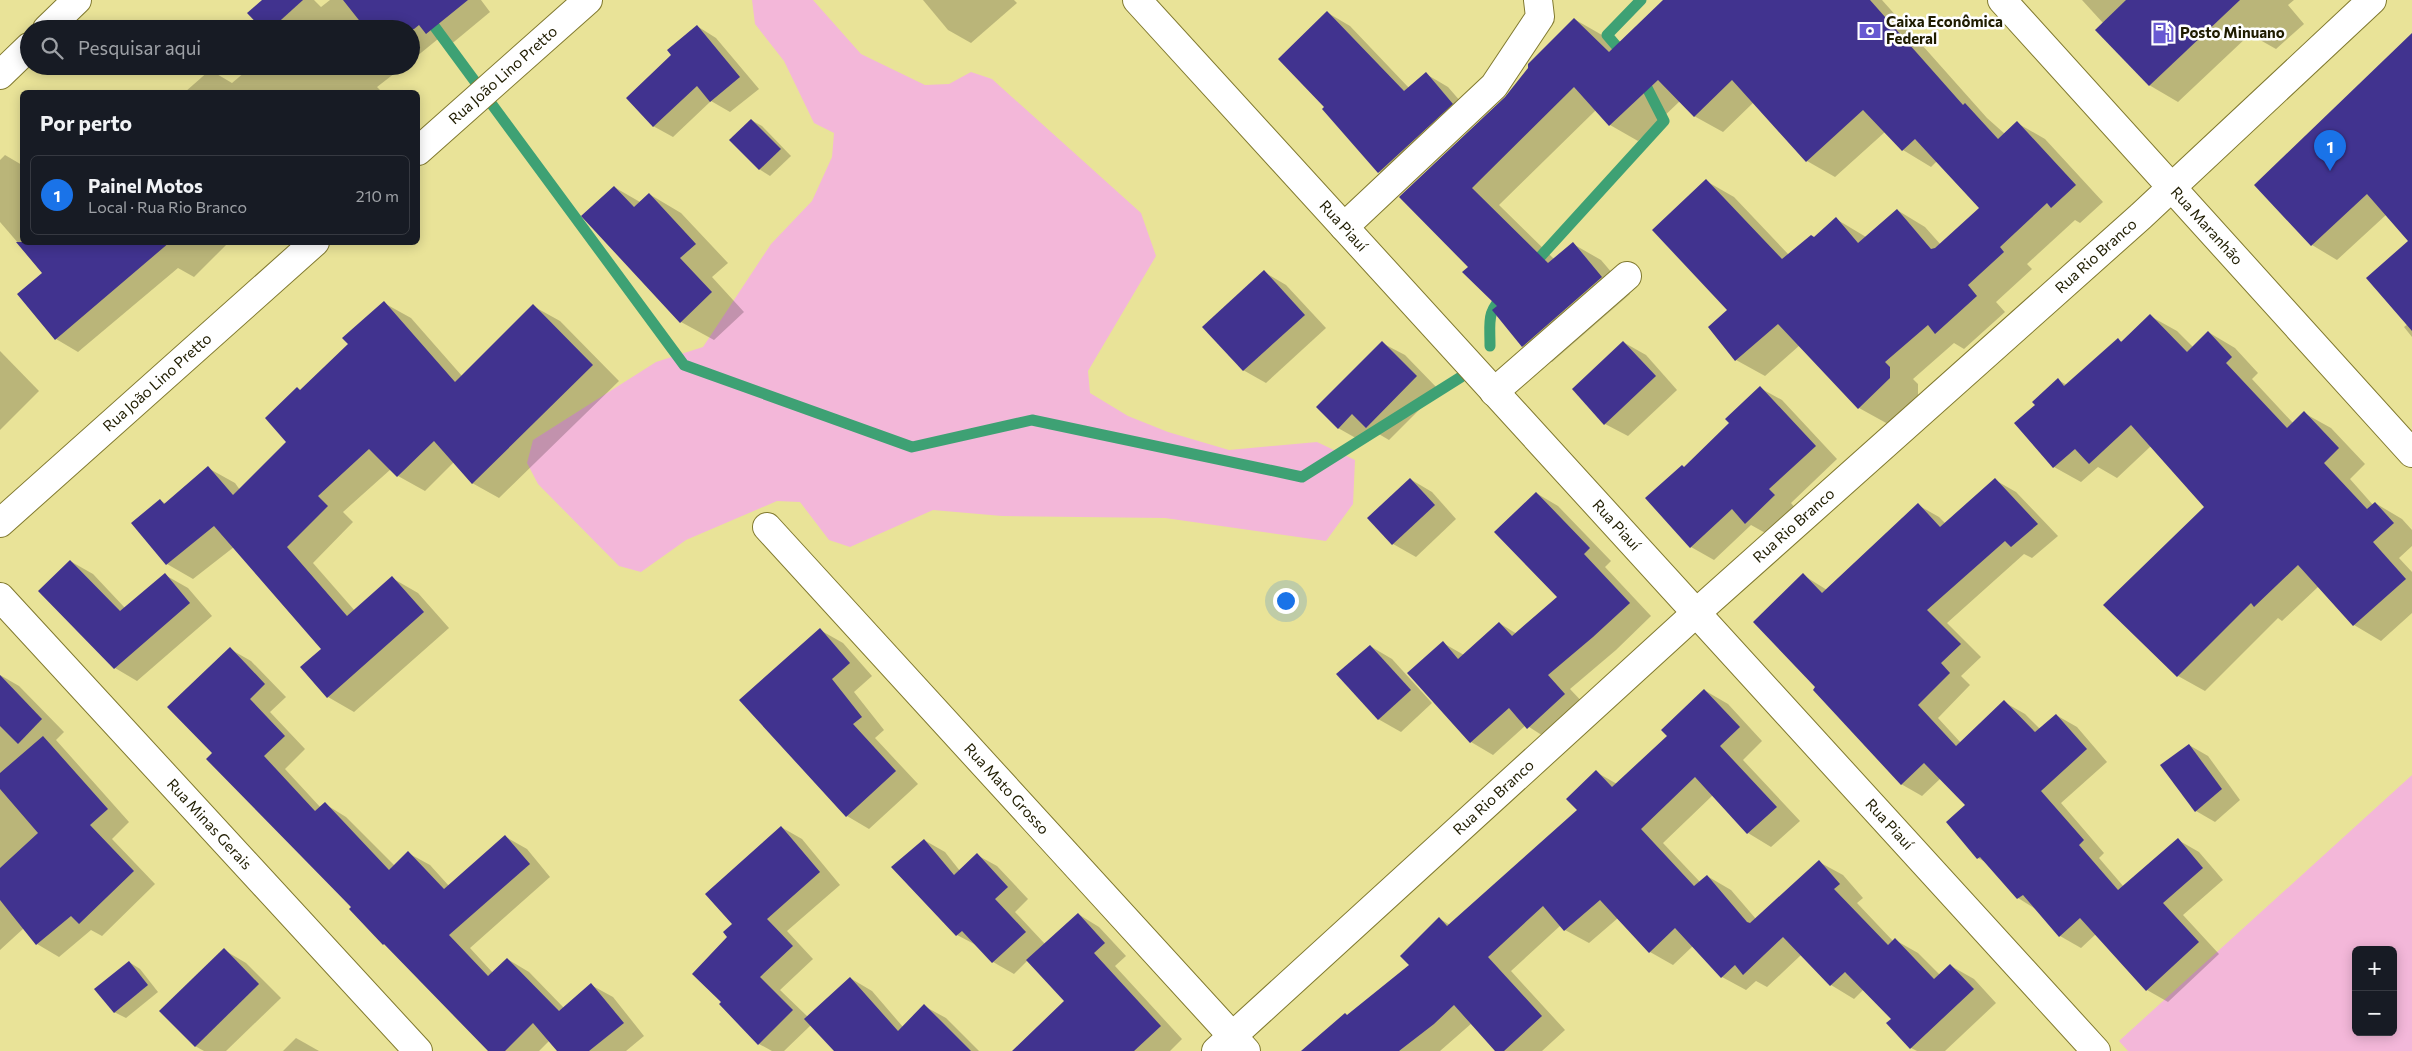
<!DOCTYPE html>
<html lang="pt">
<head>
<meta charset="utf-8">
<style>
  :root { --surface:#171b24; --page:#242831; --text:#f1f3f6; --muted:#9ea1a6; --line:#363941; --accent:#1a73e8 }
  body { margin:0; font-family:Commissioner,sans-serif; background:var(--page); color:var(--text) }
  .controls { position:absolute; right:15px; bottom:15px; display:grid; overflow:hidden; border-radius:8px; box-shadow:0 2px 12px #0003 }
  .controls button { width:45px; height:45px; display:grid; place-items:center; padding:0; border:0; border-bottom:1px solid var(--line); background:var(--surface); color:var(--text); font:25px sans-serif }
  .you { position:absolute; left:1285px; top:600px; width:18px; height:18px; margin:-12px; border:4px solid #fff; border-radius:50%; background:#1a73e8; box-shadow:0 0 0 8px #1a73e833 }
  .badge { display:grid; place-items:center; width:32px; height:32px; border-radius:50%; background:var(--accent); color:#fff; font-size:16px; font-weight:700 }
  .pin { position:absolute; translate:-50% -41px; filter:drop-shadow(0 1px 2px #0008) }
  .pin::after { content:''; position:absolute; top:26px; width:18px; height:15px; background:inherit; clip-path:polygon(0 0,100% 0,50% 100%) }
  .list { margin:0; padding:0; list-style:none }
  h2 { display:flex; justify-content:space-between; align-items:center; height:65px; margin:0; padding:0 20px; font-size:21px }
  h2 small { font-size:16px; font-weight:400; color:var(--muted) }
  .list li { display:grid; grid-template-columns:32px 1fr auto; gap:15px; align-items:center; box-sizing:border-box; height:80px; margin:0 10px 10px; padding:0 10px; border:1px solid var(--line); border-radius:8px }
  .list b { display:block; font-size:19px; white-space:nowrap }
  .list p { margin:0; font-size:16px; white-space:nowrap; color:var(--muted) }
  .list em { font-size:16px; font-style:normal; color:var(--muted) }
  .icon { flex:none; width:28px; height:28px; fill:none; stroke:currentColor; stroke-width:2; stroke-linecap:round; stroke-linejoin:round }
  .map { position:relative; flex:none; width:2412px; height:1051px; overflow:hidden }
  .search { position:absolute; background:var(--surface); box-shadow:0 2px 12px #0003; left:20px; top:20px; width:400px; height:55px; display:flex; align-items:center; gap:12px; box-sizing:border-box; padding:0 18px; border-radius:28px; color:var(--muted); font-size:19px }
  .panel { position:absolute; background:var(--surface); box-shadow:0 2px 12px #0003; left:20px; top:90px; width:400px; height:155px; border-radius:8px }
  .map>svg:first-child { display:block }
  .green { fill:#f3b7d9; fill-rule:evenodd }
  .shadow { fill:#0003 }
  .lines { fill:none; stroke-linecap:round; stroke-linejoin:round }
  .stream { stroke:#3ea174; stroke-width:11 }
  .building { fill:#41338f }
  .minor-casing { stroke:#80792f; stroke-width:30 }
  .major-casing { stroke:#80792f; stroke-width:30 }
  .highway-casing { stroke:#80792f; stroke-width:30 }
  .minor { stroke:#fff; stroke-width:28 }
  .major { stroke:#fff; stroke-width:28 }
  .highway { stroke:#fff; stroke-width:28 }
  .labels { text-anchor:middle; stroke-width:5; stroke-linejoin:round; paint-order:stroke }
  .poi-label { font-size:15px; font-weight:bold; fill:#1f1c00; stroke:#fff; text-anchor:start }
  .street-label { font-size:15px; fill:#1f1c00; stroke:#fff }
</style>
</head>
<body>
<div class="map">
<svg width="2412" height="1051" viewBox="0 0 2412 1051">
  <rect width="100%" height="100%" fill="#e9e398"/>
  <!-- green -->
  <g class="green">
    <polygon points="752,0 813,0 861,54 925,85 949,84 971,72 992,79 1141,213 1156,256 1088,371 1090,393 1128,416 1168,432 1229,450 1317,442 1355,460 1353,504 1326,541 1165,518 1002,516 933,510 850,547 829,540 800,502 777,501 686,540 641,572 619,566 538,484 527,463 533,440 656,362 703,347 771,244 812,201 832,157 834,133 814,123 784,61 755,24"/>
    <path d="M2412,775V1051H2128L2119,1041ZM2356,950H2393V1032H2356Z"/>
  </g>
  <!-- shadow -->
  <g class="shadow">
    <polygon points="263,0 314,0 321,7 330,0 481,0 490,12 449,46 438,39 411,61 411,29 263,29"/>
    <polygon points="923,0 1014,0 1017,3 971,43 948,30"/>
    <polygon points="1665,0 1882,0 1987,118 2005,134 2017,123 2045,139 2103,202 2080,223 2075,220 2027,264 2032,269 1996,302 2005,312 1964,349 1954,343 1913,379 1918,384 1918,395 1888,424 1859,408 1800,345 1765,376 1736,360 1706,181 1734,197 1789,255 1815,238 1836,219 1866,237 1897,210 1925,227 1941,245 1981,209 1937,161 1931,167 1903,150 1885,132 1835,177 1807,161 1754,102 1723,132 1694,116 1680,101 1638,141 1610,125 1596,110 1499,205 1554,259 1573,244 1601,260 1630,294 1552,362 1523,346 1499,306 1470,267 1401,197 1506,98 1574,19 1602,35 1615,48"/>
    <polygon points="2082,0 2294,0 2288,5 2304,24 2276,49 2253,36 2250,39 2247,37 2178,102 2149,85 2103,23"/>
    <polygon points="1328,13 1350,26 1409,88 1426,74 1448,87 1474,117 1401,185 1379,172 1324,109"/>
    <polygon points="697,26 716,38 759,89 730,112 711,101 673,137 653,126 673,56"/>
    <polygon points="2412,35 2412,337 2404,327 2408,324 2410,241 2387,214 2337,260 2312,245"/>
    <polygon points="252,66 404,66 377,87 381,91 379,92 185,92 210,70 232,83"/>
    <polygon points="751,120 762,126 791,156 770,176 759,169"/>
    <polygon points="5,155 22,165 22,242 229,242 194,277 178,268 78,352 56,339 18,294 44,273 0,222 0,160"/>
    <polygon points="614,187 640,202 649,194 681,213 728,263 712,277 744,312 714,340 681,322"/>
    <polygon points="1264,272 1286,285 1326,328 1266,383 1243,370"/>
    <polygon points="384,303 411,318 462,376 533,306 560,321 619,381 499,498 472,483 454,462 425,491 398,476 391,469 343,512 353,522 313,563 355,611 392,578 418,593 449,628 354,712 328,697 323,649 234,547 193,579 167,564 160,500 166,504 208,468 235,483 240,490 288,442 301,391 349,344"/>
    <polygon points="2150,316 2177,331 2193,347 2208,332 2235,348 2258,373 2252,379 2293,423 2304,413 2331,428 2365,464 2350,479 2373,505 2375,503 2402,519 2412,530 2412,546 2399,558 2412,572 2412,613 2381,641 2354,625 2319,586 2282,621 2278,618 2205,691 2178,676 2105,605 2206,508 2151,446 2117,478 2098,467 2081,482 2054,467 2037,405 2058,380 2067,385 2118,340 2123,342"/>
    <polygon points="1623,342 1646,355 1677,390 1628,436 1605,424"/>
    <polygon points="1382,343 1405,355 1439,390 1389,440 1372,430 1361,441 1338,428"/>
    <polygon points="0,351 39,391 0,430"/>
    <polygon points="1760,388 1782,400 1837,459 1791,503 1796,509 1769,535 1751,525 1714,560 1691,547 1684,468 1731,423"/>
    <polygon points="1410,479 1432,492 1456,519 1416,557 1393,544 1369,518"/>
    <polygon points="1995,480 2016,492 2058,536 2032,558 2024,554 1947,623 1981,657 1961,676 1970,685 1938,718 1961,743 2004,702 2025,714 2040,729 2056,715 2077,727 2107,762 2061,803 2104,853 2099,858 2124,887 2178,840 2199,852 2223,880 2183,915 2219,954 2168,1002 2147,990 2096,934 2081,948 2060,936 2037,910 2018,898 1987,863 1978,858 1967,805 1941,778 1922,796 1901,784 1817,687 1803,575 1827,590 1918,505 1939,517 1946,524"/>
    <polygon points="1536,493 1558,506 1611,561 1605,567 1651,616 1616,650 1570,689 1587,707 1551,741 1526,725 1493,755 1471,742 1443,643 1464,655 1499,623 1517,634 1559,597"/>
    <polygon points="70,561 93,574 125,608 165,575 188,588 212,616 137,681 115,668"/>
    <polygon points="820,630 843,643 872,676 854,692 884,730 875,738 918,784 869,829 847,816"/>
    <polygon points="1370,646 1392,659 1432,703 1401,732 1378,719"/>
    <polygon points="230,649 251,661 286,697 270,712 305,749 285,769 321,808 325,804 346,817 395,866 408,853 430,865 449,886 506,837 527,849 550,877 470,948 493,973 507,959 529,972 564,1008 591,985 613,997 644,1036 626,1051 559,1051 550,1040 539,1051 490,1051 390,948 384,944 214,753"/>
    <polygon points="0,675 19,686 64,732 56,740 129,822 112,839 155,884 102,936 91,930 59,957 37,944 24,928 0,950"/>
    <polygon points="1704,690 1728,704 1762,741 1743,760 1800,821 1771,847 1748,833 1713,795 1663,843 1700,882 1707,876 1731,890 1756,919 1819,862 1843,875 1863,898 1857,903 1893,941 1895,940 1918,953 1940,975 1951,966 1974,979 1996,1003 1945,1051 1917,1051 1911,1048 1893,1019 1864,989 1854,999 1831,985 1801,955 1767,987 1756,981 1746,990 1722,977 1693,946 1673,965 1650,952 1618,918 1589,943 1565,930 1561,925 1511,971 1565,1030 1542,1051 1497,1051 1472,1023 1440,1051 1304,1051 1410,965 1440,919 1450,925 1578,810 1596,772 1617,784 1668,736"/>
    <polygon points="2189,745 2208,756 2240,800 2215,822 2196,811"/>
    <polygon points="781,827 802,839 840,885 787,931 813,959 780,990 808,1017 850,978 872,991 903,1027 924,1006 946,1018 979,1051 835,1051 811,1025 784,1051 772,1051 759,1044 723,1002 729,937"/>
    <polygon points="924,840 945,852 960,871 977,855 997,866 1028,899 1015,912 1045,944 1078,914 1099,927 1126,956 1115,966 1182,1039 1170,1051 1013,1051 1066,1002 1028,960 1014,974 993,962 978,946 957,935"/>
    <polygon points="224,950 246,963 281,998 226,1051 204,1051 195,1046"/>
    <polygon points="129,962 140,969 158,992 126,1018 114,1012"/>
    <polygon points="296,1038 319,1051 283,1051"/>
  </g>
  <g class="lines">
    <!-- stream -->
    <g class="stream">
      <polyline points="415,0 684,365 912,447 1032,420 1302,477 1461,377"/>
      <polyline points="1625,56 1607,35 1641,0"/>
      <polyline points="1531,267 1664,121 1641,76"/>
      <path d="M1490,346C1490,319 1486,313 1506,293"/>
    </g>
  </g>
  <!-- building -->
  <g class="building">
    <polygon points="262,0 303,0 271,29 262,29 247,13"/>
    <polygon points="343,0 468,0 426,34 419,25 414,29 366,29"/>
    <polygon points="1663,0 1870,0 1963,105 1965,103 1998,139 2017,121 2076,185 2051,208 2047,203 2000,247 2004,252 1968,285 1977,296 1935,334 1928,325 1885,362 1890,367 1890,378 1858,409 1778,324 1735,361 1708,327 1727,310 1652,230 1706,179 1782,259 1811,235 1814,237 1836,217 1858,243 1897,209 1931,249 1935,248 1979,208 1915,139 1902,151 1863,110 1806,162 1732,80 1694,117 1658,80 1609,126 1574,87 1472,188 1548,263 1573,242 1602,277 1522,347 1492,310 1497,306 1462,272 1468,267 1399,197 1505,97 1528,68 1528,64 1574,18 1609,52"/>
    <polygon points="2126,0 2240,0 2149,86 2095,30"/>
    <polygon points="1327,11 1404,91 1426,72 1453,104 1378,173 1322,109 1324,107 1278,59"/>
    <polygon points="697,25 740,77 710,102 697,86 653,127 626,98 671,55 667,50"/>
    <polygon points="2412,33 2412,331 2366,278 2408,241 2367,194 2311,246 2254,185"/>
    <polygon points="751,119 781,149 759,170 729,140"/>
    <polygon points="614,186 634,207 649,193 696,244 680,258 712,292 680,323 581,216"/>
    <polygon points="16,242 170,242 55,340 17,294 42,273"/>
    <polygon points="1264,270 1305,315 1243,371 1202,327"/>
    <polygon points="384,301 455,382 533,304 593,365 472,484 434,441 397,477 369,449 318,496 328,506 287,547 347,616 392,576 424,612 327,698 300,667 321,649 214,526 166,565 131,523 160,499 164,504 208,466 233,495 286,442 265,418 297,387 300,390 348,344 342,338"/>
    <polygon points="2150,314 2187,352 2208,331 2232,357 2226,363 2287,428 2304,411 2339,448 2324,463 2367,509 2375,502 2394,523 2373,542 2406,579 2353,626 2298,565 2254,607 2251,603 2177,677 2103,605 2204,507 2131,425 2089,464 2075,449 2053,468 2014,423 2035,405 2032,402 2058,378 2064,386 2118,338 2121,342"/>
    <polygon points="1382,341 1417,376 1366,428 1352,414 1338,429 1316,407"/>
    <polygon points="1623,341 1656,376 1604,425 1572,389"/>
    <polygon points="1760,386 1816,446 1769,489 1775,495 1745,524 1732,509 1690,548 1645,498 1682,465 1684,467 1729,423 1725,419"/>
    <polygon points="1410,478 1435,505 1392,545 1367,518"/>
    <polygon points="1995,478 2038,524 2011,547 2005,541 1927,610 1961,644 1941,663 1950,673 1918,705 1956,746 2004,700 2035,732 2056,714 2087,749 2041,791 2084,840 2079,845 2118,890 2178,838 2203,868 2163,903 2199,942 2146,991 2080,918 2059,937 2023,895 2017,899 1980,857 1977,859 1946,822 1965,805 1924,763 1901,785 1813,690 1815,687 1753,622 1803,573 1822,593 1918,503 1940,527"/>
    <polygon points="1536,492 1590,548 1584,554 1630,603 1593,637 1548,675 1565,694 1527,729 1509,708 1470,743 1407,673 1443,641 1458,659 1499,622 1512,636 1557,597 1494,532"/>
    <polygon points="70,560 120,611 165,573 190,603 114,669 38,591"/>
    <polygon points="820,628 850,663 832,679 862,717 853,724 896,771 846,817 739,700"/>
    <polygon points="1370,645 1411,690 1378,720 1336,674"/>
    <polygon points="230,647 265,684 250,699 285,736 264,756 315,811 325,802 389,870 408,851 444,889 505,835 530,864 449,935 488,976 507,958 559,1011 591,983 624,1023 589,1051 557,1051 533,1023 505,1051 488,1051 384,944 383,945 349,909 351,907 206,759 212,753 167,707"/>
    <polygon points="0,675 42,719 18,744 0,726"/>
    <polygon points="1704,689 1740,727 1720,746 1777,807 1747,834 1695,777 1641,829 1694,886 1707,875 1747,922 1750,923 1819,860 1840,884 1834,889 1888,945 1895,938 1934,979 1950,964 1974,989 1910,1049 1886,1023 1891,1019 1845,972 1830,986 1783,937 1743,975 1735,965 1721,978 1675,928 1649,953 1600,900 1564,931 1543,906 1488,957 1542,1016 1504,1051 1495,1051 1454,1005 1434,1024 1399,1051 1301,1051 1345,1013 1347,1015 1409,965 1400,956 1439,917 1447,926 1577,810 1566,799 1596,770 1612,787 1667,736 1661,730"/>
    <polygon points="43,736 108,809 90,825 134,871 79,924 71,916 36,945 0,900 0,868 38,833 0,789 0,773"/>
    <polygon points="2189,744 2222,789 2195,812 2160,765"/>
    <polygon points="781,826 820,872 767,919 793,946 760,977 793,1010 758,1045 719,1004 721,1002 692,974 727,937 723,932 732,924 705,894"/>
    <polygon points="924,839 954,875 977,853 1008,887 995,899 1026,932 992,963 962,931 956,936 891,867"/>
    <polygon points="1078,913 1105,943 1094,953 1161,1026 1134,1051 1012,1051 1064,1001 1026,960"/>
    <polygon points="224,948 259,984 195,1047 159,1011"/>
    <polygon points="129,961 148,985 114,1013 94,989"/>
    <polygon points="850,977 898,1031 924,1004 971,1051 834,1051 804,1019"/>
  </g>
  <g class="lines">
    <!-- minor casing -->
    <g class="minor-casing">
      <g id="minor">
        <path id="s1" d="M1137,0L2096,1051"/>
        <path id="s2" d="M418,151L588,0"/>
        <polyline points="1344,227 1494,86 1540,17 1538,0"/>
        <polyline points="1494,392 1627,276"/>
        <path id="s3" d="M0,523L315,242"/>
        <path id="s4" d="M767,527L1246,1051"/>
        <path id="s5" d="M0,597L418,1051"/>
        <path id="s6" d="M1216,1051L1696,613L2141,216L2372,0"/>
      </g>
    </g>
    <!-- major casing -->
    <g class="major-casing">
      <g id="major">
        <path id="s7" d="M2002,0L2412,453"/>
      </g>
    </g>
    <!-- highway casing -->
    <g class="highway-casing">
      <g id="highway">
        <polyline points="47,29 77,0"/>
        <polyline points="0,75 29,47"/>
      </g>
    </g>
    <!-- minor -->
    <use href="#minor" class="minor"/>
    <!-- major -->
    <use href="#major" class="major"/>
    <!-- highway -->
    <use href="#highway" class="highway"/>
  </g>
  <!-- icons -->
  <defs>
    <g id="bank-bare" transform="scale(1.725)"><path d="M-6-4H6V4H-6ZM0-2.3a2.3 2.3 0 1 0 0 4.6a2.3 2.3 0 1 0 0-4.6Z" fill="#6859d2" stroke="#fff" stroke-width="2.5" paint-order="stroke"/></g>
    <g id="fuel-bare" transform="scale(1.725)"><path d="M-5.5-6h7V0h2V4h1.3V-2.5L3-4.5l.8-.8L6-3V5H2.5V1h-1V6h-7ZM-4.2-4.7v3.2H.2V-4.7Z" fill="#6859d2" stroke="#fff" stroke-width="2.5" paint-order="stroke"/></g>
  </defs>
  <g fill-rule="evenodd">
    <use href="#bank-bare" x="1870" y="31"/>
    <use href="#fuel-bare" x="2163" y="33"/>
  </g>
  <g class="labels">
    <!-- poi labels -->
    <g class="poi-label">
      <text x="1886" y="27">Caixa Econômica<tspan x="1886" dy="17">Federal</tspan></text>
      <text x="2180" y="38">Posto Minuano</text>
    </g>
    <!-- street labels -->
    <g class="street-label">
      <text dy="5" stroke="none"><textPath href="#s2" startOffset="114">Rua João Lino Pretto</textPath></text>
      <text dy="5" stroke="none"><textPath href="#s7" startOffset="305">Rua Maranhão</textPath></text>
      <text dy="5" stroke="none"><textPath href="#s1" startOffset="306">Rua Piauí</textPath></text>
      <text dy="5" stroke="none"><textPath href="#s6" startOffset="1186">Rua Rio Branco</textPath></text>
      <text dy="5" stroke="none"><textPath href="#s3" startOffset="211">Rua João Lino Pretto</textPath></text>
      <text dy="5" stroke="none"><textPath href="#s6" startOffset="781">Rua Rio Branco</textPath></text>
      <text dy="5" stroke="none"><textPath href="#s1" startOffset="711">Rua Piauí</textPath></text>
      <text dy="5" stroke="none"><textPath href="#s4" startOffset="355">Rua Mato Grosso</textPath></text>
      <text dy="5" stroke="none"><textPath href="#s6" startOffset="376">Rua Rio Branco</textPath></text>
      <text dy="5" stroke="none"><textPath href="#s5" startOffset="309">Rua Minas Gerais</textPath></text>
      <text dy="5" stroke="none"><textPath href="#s1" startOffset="1116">Rua Piauí</textPath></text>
    </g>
  </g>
</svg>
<div class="controls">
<button>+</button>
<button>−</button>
</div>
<div class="you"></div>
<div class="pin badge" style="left:2330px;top:171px">1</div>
<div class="search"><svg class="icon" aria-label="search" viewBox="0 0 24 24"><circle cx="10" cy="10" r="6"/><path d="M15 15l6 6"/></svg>Pesquisar aqui</div>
<section class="panel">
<h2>Por perto<small></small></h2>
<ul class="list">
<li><span class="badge">1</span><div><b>Painel Motos</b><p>Local · Rua Rio Branco</p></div><em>210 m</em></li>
</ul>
</section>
</div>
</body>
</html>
